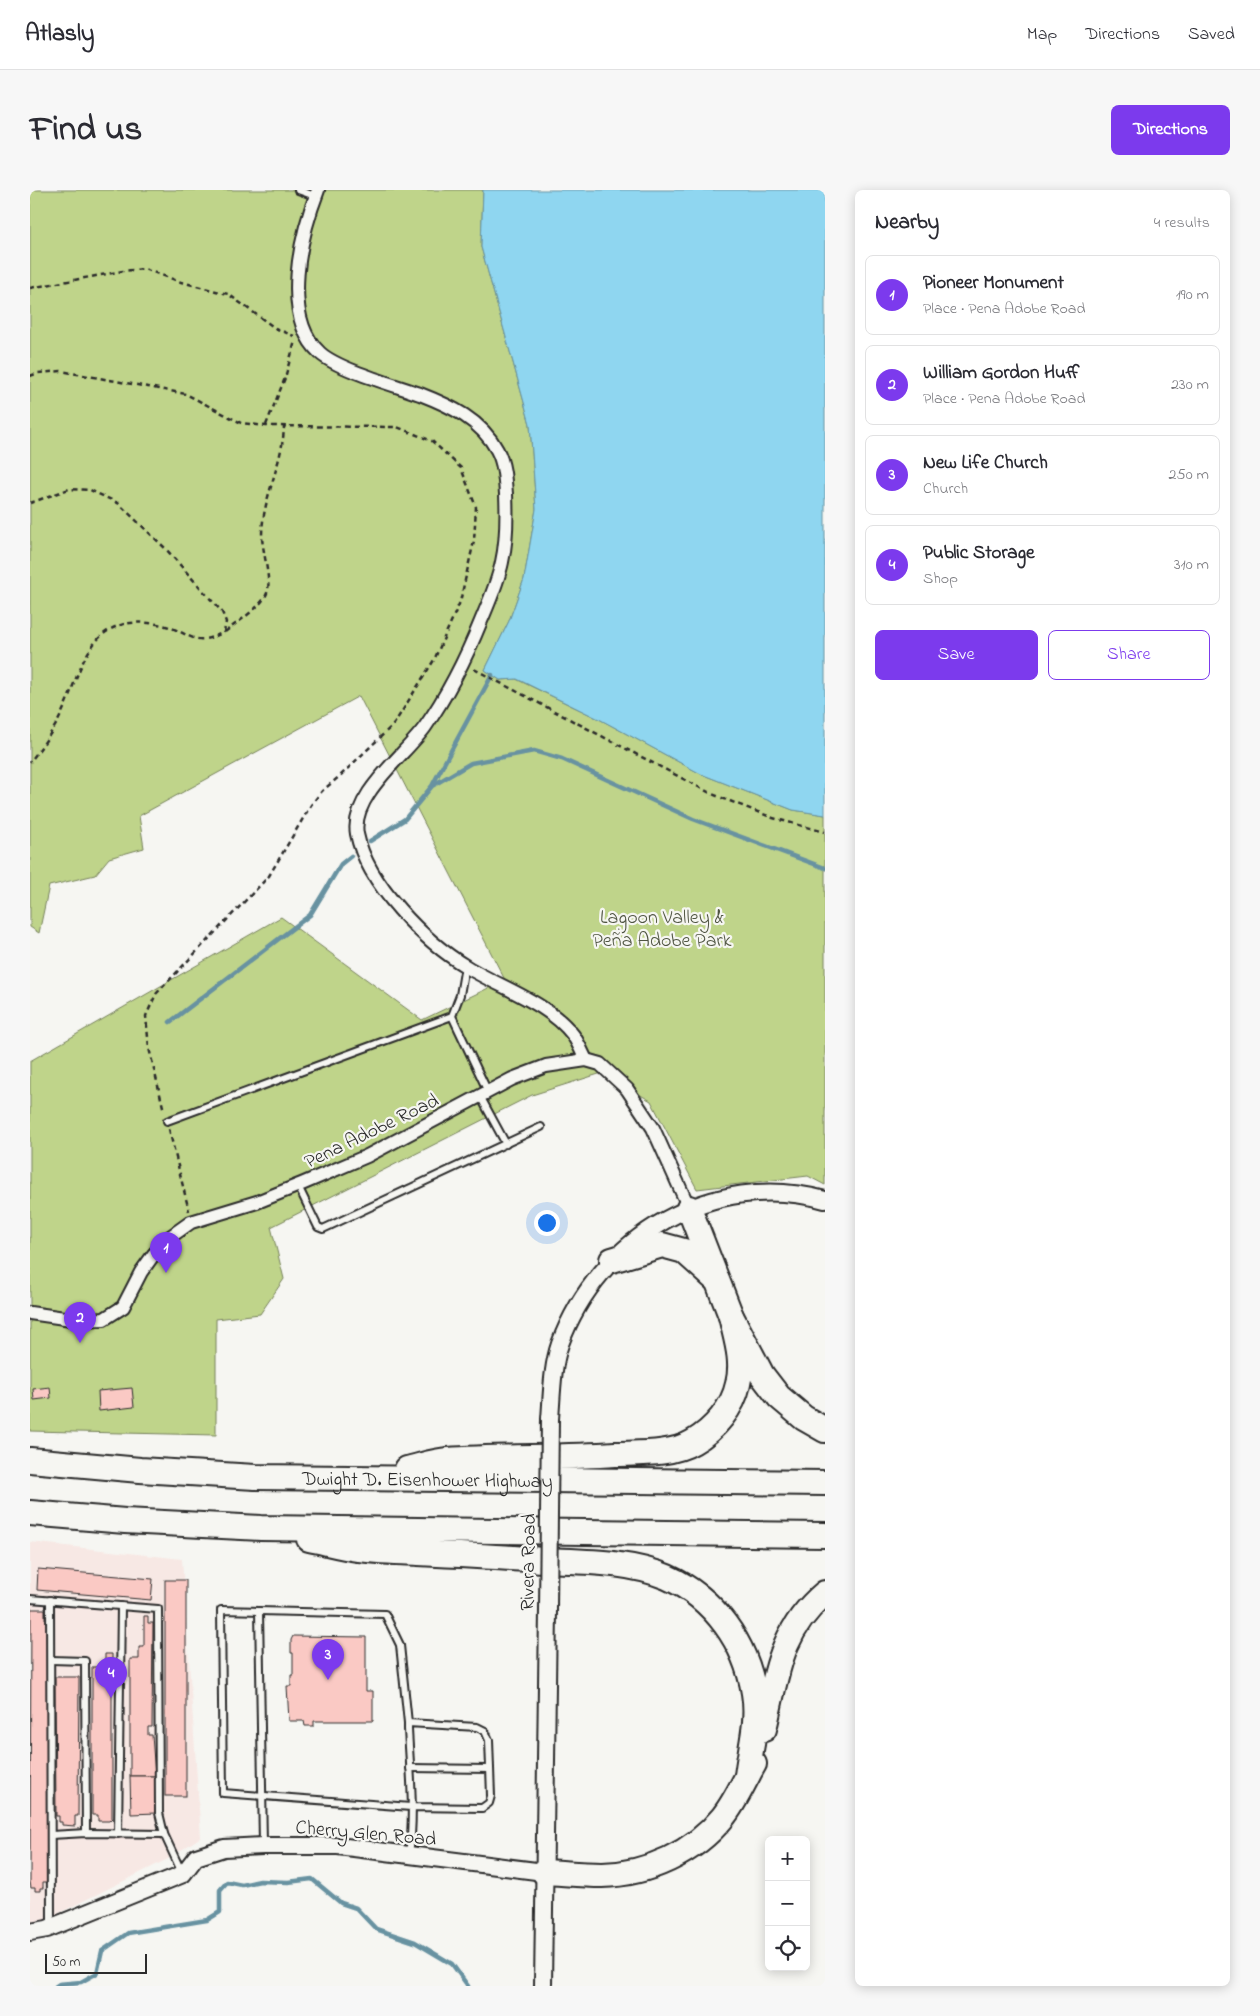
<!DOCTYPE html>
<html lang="en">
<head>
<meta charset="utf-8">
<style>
  :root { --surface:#fff; --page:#f7f7f7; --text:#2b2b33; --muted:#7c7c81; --line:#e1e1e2; --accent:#7c3aed }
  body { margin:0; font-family:"Indie Flower",sans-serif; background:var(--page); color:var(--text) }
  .controls { position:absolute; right:15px; bottom:15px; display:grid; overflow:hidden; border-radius:8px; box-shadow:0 2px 12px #0003 }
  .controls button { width:45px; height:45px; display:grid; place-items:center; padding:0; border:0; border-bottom:1px solid var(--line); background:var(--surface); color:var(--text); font:25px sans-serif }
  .scale { position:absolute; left:15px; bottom:12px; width:102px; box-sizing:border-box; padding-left:5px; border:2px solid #2b2b2b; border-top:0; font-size:14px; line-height:18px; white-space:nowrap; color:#2b2b2b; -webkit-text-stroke:4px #f6f6f2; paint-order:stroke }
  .you { position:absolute; left:516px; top:1032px; width:18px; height:18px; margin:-12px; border:4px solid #fff; border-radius:50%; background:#1a73e8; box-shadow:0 0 0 8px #1a73e833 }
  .badge { display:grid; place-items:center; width:32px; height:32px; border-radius:50%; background:var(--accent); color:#fff; font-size:16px; font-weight:700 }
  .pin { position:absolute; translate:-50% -41px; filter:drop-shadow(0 1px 2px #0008) }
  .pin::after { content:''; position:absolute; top:26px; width:18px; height:15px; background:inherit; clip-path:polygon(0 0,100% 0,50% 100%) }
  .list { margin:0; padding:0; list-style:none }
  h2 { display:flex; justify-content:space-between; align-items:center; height:65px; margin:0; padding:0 20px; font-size:21px }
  h2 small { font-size:16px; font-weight:400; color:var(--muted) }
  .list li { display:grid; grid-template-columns:32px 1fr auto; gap:15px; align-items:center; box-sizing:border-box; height:80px; margin:0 10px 10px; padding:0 10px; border:1px solid var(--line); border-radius:8px }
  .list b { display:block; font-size:19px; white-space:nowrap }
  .list p { margin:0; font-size:16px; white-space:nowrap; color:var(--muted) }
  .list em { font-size:16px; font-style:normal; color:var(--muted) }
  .actions { display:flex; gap:10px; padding:15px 20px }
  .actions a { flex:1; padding:11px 0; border:1px solid var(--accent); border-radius:8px; text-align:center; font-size:18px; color:var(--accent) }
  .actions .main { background:var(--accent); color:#fff }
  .icon { flex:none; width:28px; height:28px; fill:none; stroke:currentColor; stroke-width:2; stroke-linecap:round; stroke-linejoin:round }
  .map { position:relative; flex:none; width:795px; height:1796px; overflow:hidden; border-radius:8px }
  header { display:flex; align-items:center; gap:30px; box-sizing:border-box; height:70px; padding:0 25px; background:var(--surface); border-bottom:1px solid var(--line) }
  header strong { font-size:24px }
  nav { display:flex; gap:28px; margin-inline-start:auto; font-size:18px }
  .intro { display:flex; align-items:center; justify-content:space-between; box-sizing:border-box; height:120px; padding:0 30px }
  h1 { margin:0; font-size:35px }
  .button { padding:12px 22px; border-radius:8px; background:var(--accent); color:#fff; font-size:18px; font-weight:700 }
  main { display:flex; gap:30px; padding:0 30px }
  aside { flex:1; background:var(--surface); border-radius:8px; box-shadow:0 2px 12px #0003 }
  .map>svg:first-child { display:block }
  .built { fill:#f7e8e4 }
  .green { fill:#bfd48a; stroke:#75805a }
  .water { fill:#8fd6f0; stroke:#6792a1 }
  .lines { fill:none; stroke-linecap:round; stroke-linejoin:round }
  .stream { stroke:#6792a1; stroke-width:4.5 }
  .building { fill:#fac9c4; stroke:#2b2b2b }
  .service-casing { stroke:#2b2b2b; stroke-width:10 }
  .minor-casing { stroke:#2b2b2b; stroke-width:16 }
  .tertiary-casing { stroke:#2b2b2b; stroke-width:20 }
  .motorway-casing { stroke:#2b2b2b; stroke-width:28 }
  .path { stroke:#2b2b2b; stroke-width:2.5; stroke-dasharray:5 4; stroke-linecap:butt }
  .service { stroke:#f6f6f2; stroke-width:6 }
  .minor { stroke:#f6f6f2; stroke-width:12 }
  .tertiary { stroke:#f6f6f2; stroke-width:16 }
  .motorway { stroke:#f6f6f2; stroke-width:24 }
  .tertiary-bridge-casing { stroke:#2b2b2b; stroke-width:20; stroke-linecap:butt }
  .tertiary-bridge { stroke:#f6f6f2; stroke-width:16 }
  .labels { text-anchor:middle; stroke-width:4.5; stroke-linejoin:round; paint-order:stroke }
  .park-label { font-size:20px; fill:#505543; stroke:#f6f6f2 }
  .street-label { font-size:20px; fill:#2b2b2b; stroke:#f6f6f2 }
</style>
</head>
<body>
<header>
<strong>Atlasly</strong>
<nav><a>Map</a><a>Directions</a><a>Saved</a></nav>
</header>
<div class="intro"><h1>Find us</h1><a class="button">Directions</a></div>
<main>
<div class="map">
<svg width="795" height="1796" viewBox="0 0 795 1796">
  <rect width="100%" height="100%" fill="#f6f6f2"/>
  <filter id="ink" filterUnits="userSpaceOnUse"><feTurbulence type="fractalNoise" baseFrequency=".02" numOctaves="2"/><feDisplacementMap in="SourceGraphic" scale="10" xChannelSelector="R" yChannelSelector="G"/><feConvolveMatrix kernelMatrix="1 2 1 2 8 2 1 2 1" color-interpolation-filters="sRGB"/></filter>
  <g filter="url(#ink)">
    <!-- built -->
    <polygon class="built" points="0,1352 152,1369 171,1647 138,1669 7,1734 0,1735"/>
    <!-- green -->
    <polygon class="green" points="0,0 453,0 451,57 500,234 506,319 494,389 479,431 455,480 470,490 486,489 571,530 671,584 763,620 795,625 795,995 778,986 667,999 621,911 572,883 502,905 241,1037 254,1089 230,1124 186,1129 186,1245 0,1241 0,871 251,727 392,830 475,790 329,506 109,626 114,658 79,668 65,685 19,696 9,743 0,737"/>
    <!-- water -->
    <polygon class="water" points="453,0 795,0 795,625 763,620 671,584 571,530 487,489 470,490 455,480 479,431 494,389 506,319 500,234 451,57"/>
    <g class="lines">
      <!-- stream -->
      <g class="stream">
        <polyline points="403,594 462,485"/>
        <polyline points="340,651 375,629 402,596 441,573 504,561 532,569 663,629 795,678"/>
        <polyline points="140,832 280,725 311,674 321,666"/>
        <polyline points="26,1796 29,1794 51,1792 67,1783 72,1761 98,1743 177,1730 190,1722 190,1700 197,1692 212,1695 230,1691 258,1692 282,1689 311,1713 326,1718 346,1739 385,1752 422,1774 438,1796"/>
      </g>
    </g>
    <!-- building -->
    <g class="building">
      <polygon points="20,1197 21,1208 4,1210 3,1199"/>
      <polygon points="102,1198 104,1217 69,1221 68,1201"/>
      <polygon points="8,1379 123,1389 121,1410 7,1400"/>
      <rect x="135" y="1390" width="21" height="216"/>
      <polygon points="1,1419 15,1419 15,1429 18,1429 17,1692 13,1692 13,1698 10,1698 10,1701 5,1701 5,1698 1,1698 0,1692"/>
      <polygon points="114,1426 118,1426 118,1433 123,1433 122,1537 118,1537 118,1545 122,1545 125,1586 100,1586 100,1469 109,1469 109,1457 114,1457"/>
      <polygon points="263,1446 336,1447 336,1501 343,1501 343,1531 284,1531 284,1536 275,1536 274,1531 259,1531 257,1496 261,1496 261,1485 263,1485 263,1463 261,1463 261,1450"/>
      <polygon points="75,1464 82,1464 82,1628 79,1631 68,1631 68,1625 62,1625 62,1477 75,1477"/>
      <polygon points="25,1487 49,1487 48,1626 45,1626 45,1636 32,1635 32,1632 29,1632 29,1626 26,1626"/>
      <polygon points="100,1586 125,1586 126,1623 101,1624"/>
    </g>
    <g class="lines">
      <!-- service casing -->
      <g class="service-casing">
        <g id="service">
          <polyline points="268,0 285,6"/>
          <polyline points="435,776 430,805 422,826 458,902"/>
          <polyline points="450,906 476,954"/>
          <polyline points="137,931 422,826"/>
          <polyline points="268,996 288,1037 293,1039 511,937"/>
          <polyline points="0,1409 128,1419 129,1623 134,1644 152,1683"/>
          <polyline points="20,1410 21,1736"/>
          <polyline points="229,1421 233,1654"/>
          <polyline points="21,1470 55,1471 56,1643"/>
          <path d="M378,1533L447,1537L455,1541L459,1550L461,1606L459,1613L452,1618L381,1617L193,1603L191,1420L355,1424L370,1455L378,1533V1539C380,1581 385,1623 379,1664"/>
          <polyline points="380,1578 460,1579"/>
          <polyline points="88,1644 91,1416"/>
          <polyline points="21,1645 56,1643 134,1644"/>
        </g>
      </g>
      <!-- minor casing -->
      <g class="minor-casing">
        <g id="minor">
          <path d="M288,0C271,44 250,126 290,163C309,180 365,195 390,204C421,216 451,230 467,260C474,273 475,289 476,304C477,327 477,350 472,372C468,392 459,412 451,431C436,468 418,504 395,537C375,565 320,606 327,644C337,694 395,752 437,777C471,798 519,813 543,845C548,852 552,862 556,870"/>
          <polyline points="0,1123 48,1130 74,1129 93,1117 111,1082 124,1064 140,1047 161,1032 227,1012 274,993 337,966 482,889 516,876 556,870 570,874 597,899 623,938 659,1018"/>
        </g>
      </g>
      <!-- tertiary casing -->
      <g class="tertiary-casing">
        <g id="tertiary">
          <path d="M520,1229C522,1204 522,1177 530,1154C569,1047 683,979 795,1010"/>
          <polyline points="0,1742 17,1739 153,1684 166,1667 194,1658 233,1656 308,1656 514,1682"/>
          <polyline points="513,1796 518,1420"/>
        </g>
      </g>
      <!-- motorway casing -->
      <g class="motorway-casing">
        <g id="motorway">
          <polyline points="659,1018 701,1126 732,1185 749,1207 774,1228 795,1240"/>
          <polyline points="582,1070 632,1055 654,1061 684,1088"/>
          <path id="s1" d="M0,1270L110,1280L225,1287L795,1293"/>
          <path d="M377,1279C390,1276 404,1271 418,1270C473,1266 529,1268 585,1264C609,1263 641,1265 663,1252C684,1240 703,1218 708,1194C714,1171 706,1149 701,1126"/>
          <polyline points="0,1323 95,1331 231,1338 795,1345"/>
          <path d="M279,1349C295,1352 311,1357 328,1359C347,1362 368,1362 388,1363C430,1365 472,1367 513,1370C554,1372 599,1371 637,1387C684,1408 716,1453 724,1503C729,1532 720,1558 717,1586"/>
          <path d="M734,1539C747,1484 749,1442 795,1403"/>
          <path d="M514,1682C534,1683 553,1685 572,1685C618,1684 664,1663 693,1627C706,1611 714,1591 724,1574"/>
        </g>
      </g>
      <!-- path -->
      <g class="path">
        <polyline points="0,98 93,81 114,79 151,92 198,104 245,138 264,146"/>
        <polyline points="0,186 8,183 31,181 156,204 211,233 236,236 367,237 402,251 431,278 446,317 444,351 430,412 404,470 364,534 310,586 292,601 281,615 239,686 126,804 116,826 119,858 134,921"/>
        <polyline points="236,235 255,188 265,151"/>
        <path d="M0,313L39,299L60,300L88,313L135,358L192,422L196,432L194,442C160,460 159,439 127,434C55,422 53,482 28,531C20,545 10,559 0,572"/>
        <path d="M195,442C207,432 232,417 237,403C242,393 232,359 232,346C232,308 253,274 254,236"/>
        <polyline points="444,479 682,604 743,628 795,642"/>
        <polyline points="139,939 159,1021"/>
      </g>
      <!-- service -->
      <use href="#service" class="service"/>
      <!-- minor -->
      <use href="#minor" class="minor"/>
      <!-- tertiary -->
      <use href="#tertiary" class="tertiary"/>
      <!-- motorway -->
      <use href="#motorway" class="motorway"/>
      <!-- tertiary-bridge casing -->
      <g class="tertiary-bridge-casing">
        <polyline id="tertiary-bridge" points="518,1420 520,1229"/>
      </g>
      <!-- tertiary-bridge -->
      <use href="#tertiary-bridge" class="tertiary-bridge"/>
    </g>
  </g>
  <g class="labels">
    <!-- park labels -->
    <g class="park-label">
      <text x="632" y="733">Lagoon Valley &amp;<tspan x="632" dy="23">Peña Adobe Park</tspan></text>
    </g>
    <!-- street labels -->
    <g class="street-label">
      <text transform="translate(341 940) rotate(-26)" y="7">Pena Adobe Road</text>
      <text dy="7" stroke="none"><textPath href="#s1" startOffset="398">Dwight D. Eisenhower Highway</textPath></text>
      <text transform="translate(497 1372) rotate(-89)" y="7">Rivera Road</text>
      <text transform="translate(336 1642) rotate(5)" y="7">Cherry Glen Road</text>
    </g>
  </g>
</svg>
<div class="controls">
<button>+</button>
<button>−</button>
<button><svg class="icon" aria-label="locate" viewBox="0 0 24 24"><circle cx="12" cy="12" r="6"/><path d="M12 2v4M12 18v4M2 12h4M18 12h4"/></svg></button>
</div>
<div class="scale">50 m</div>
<div class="you"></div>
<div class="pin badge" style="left:136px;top:1083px">1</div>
<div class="pin badge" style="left:50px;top:1153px">2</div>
<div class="pin badge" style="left:298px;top:1490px">3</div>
<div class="pin badge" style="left:81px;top:1508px">4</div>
</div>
<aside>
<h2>Nearby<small>4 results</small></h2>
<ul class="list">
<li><span class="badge">1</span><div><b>Pioneer Monument</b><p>Place · Pena Adobe Road</p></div><em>190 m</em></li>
<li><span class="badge">2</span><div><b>William Gordon Huff</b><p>Place · Pena Adobe Road</p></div><em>230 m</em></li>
<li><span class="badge">3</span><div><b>New Life Church</b><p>Church</p></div><em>250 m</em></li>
<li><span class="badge">4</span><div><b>Public Storage</b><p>Shop</p></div><em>310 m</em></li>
</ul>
<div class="actions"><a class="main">Save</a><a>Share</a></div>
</aside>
</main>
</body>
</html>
